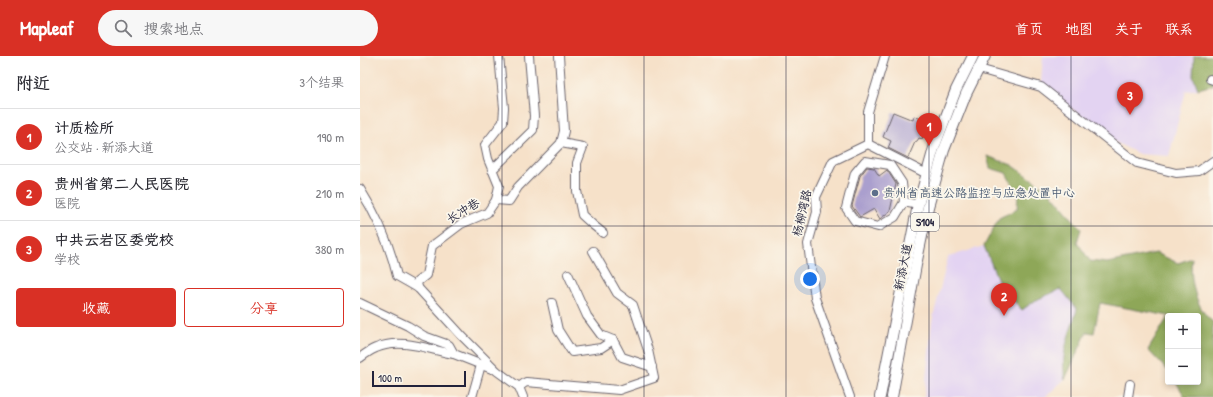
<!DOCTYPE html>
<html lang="zh">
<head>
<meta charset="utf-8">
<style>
  :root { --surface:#fff; --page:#f7f7f7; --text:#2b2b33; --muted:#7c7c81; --line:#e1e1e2; --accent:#d93025 }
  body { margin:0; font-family:"Patrick Hand","LXGW WenKai TC",sans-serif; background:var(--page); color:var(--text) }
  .controls { position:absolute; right:12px; bottom:12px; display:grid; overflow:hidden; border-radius:4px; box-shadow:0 2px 6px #0003 }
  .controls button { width:36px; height:36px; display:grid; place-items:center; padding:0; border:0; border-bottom:1px solid var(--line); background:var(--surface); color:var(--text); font:20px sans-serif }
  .scale { position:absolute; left:12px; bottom:10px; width:94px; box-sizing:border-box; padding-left:4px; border:2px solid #22223b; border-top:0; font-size:11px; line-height:14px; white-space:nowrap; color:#22223b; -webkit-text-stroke:3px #fbf7ec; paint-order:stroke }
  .you { position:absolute; left:450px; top:223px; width:14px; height:14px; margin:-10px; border:3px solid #fff; border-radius:50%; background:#1a73e8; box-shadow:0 0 0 6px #1a73e833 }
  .badge { display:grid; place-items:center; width:26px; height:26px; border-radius:50%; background:var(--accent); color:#fff; font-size:13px; font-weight:700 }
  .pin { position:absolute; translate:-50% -33px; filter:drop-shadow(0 1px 2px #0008) }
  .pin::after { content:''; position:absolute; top:21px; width:14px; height:12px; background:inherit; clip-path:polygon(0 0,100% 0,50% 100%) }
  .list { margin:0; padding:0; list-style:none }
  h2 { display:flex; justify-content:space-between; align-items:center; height:52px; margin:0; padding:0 16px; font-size:17px }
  h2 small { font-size:13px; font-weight:400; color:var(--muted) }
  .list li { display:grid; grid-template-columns:26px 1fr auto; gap:12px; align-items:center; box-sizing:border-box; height:56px; padding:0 16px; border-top:1px solid var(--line) }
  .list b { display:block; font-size:15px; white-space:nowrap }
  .list p { margin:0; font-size:13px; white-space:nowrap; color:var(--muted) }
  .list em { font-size:13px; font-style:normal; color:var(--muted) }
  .actions { display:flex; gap:8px; padding:12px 16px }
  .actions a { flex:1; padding:9px 0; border:1px solid var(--accent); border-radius:4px; text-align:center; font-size:14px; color:var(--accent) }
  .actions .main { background:var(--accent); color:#fff }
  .icon { flex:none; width:22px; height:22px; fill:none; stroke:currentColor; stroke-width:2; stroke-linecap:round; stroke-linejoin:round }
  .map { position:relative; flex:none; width:853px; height:341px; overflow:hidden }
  header { display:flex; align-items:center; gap:24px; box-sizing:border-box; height:56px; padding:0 20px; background:var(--accent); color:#fff }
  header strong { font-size:19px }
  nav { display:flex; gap:22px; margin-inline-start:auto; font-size:14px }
  .search { width:280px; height:36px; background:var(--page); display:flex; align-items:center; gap:10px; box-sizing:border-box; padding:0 14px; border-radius:22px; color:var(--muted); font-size:15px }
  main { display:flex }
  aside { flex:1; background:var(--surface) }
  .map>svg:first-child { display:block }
  .built { fill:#e3d3f2 }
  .forest { fill:#8ea759; stroke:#58644a }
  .building { fill:#aa9fce }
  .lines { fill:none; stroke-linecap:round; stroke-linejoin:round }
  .minor-casing { stroke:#6c656d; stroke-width:10 }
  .major-casing { stroke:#6c656d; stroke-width:12 }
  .minor { stroke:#fff; stroke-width:8 }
  .major { stroke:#fff; stroke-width:10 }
  .grid { fill:none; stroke:#22223b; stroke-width:1; stroke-opacity:0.55 }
  .service-dot { fill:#5c6f8a; stroke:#fbf7ec; stroke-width:1.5 }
  .labels { text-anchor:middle; stroke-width:3.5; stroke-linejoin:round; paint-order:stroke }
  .shield { fill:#fbf7ec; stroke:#636270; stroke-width:1 }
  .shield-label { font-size:11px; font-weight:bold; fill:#22223b }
  .service-label { font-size:12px; fill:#4e5e75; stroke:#fbf7ec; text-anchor:start }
  .street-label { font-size:12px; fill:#22223b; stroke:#fbf7ec }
</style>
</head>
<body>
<header>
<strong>Mapleaf</strong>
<div class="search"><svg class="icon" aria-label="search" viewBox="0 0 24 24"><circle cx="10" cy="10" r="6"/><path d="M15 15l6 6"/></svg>搜索地点</div>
<nav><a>首页</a><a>地图</a><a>关于</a><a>联系</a></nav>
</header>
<main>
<aside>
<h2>附近<small>3个结果</small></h2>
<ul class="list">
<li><span class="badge">1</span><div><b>计质检所</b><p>公交站 · 新添大道</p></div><em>190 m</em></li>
<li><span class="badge">2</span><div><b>贵州省第二人民医院</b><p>医院</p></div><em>210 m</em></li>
<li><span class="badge">3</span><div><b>中共云岩区委党校</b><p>学校</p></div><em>380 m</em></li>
</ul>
<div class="actions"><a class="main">收藏</a><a>分享</a></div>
</aside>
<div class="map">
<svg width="853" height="341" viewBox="0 0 853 341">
  <rect width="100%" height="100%" fill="#fbf7ec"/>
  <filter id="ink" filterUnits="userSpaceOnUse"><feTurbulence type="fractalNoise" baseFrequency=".025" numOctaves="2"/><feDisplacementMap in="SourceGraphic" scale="8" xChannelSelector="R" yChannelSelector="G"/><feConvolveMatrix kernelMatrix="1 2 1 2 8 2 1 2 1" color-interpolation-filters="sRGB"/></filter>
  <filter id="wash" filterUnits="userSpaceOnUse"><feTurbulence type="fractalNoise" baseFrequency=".012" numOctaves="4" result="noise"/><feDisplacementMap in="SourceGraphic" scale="16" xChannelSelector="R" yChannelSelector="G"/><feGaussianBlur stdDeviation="0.9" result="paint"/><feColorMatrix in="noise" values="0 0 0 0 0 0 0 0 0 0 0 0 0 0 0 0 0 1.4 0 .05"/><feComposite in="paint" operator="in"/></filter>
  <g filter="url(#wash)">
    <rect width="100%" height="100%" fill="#f6e1c9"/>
    <!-- built -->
    <g class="built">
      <polygon points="683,0 834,0 833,20 838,33 826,35 809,100 779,98 751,84 681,28"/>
      <polygon points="624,190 640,228 662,253 676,244 701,233 718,253 705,292 702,310 705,323 685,341 564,341 572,266 588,201"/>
    </g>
    <!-- forest -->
    <g class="forest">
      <polygon points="834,0 853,0 853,29 838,33 833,20"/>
      <path d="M627,100L652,109L690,136L721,173L717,186L730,205L747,207L796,197L818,207L832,202C829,222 836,254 853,266V341H825L816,326H838V260H809L740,247L734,277L727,276L705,323C700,295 710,279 717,253L701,233L676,244L662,254L640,229L624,190L639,162L657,153L658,139L646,117L630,112Z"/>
      <polygon points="808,261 808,315 788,294"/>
    </g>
    <g id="blocks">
      <!-- building -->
      <g class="building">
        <polygon points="533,56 553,64 554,60 567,65 565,70 566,71 562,83 559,82 557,85 555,86 548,102 528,92 531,85 523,81"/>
        <polygon points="507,111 514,112 519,120 527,114 536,128 530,155 520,163 514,153 500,161 492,150 500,120"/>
      </g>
    </g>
  </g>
  <g filter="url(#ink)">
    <use href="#blocks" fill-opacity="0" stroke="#6c656d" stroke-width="1"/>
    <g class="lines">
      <!-- minor casing -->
      <g class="minor-casing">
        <g id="minor">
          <polyline points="619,13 681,31 777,107 816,117 839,115 853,105"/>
          <polyline points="850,23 853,24"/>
          <polyline points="201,87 223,91 217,107 217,135 222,159 233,169 243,177"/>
          <polyline points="508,88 567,118"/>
          <polyline points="132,114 173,74 174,60 169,0"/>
          <path d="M0,133C17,160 30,189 37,220L58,232L102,280L137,315L159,331L163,341"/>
          <polyline points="136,144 149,145 158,131 201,87 204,75 199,0"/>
          <polyline points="544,146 535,161 518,171 495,165 486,152 495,117 505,105 530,109 542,127 544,146 558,149"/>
          <polyline points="208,218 227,260 241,279 253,284 262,301 292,311"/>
          <polyline points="58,232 57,226 66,219 72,190 101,168 127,157 136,144 139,130 128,103 125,89 143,66 144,52 139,0"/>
          <polyline points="0,247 48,270 64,280 89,289 94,298 132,313"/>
          <polyline points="192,247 198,274 212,296 241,292 253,284"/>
          <path d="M0,302C5,298 11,294 16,292C41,281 70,294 94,298"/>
          <polyline points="159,331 166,326 259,334 294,322 288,294 273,249 257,237 233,195"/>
          <polyline points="112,341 121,309"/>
          <polyline points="490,341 455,242 448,188 457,156 456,141 473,105 508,88 508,56 525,0"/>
          <polyline points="768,341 770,328"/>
        </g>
      </g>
      <!-- major casing -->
      <g class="major-casing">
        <g id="major">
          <polyline points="520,341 558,149 574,92 596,34 613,0"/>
          <polyline points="532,341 556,209 568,151 584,94 606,38 625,0"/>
        </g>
      </g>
      <!-- minor -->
      <use href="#minor" class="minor"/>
      <!-- major -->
      <use href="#major" class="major"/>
    </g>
  </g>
  <!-- grid -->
  <path class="grid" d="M142,0V341M284,0V341M426,0V341M569,0V341M711,0V341M0,170H853"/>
  <!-- markers -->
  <circle class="service-dot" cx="515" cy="137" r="4"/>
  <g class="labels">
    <!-- shield labels -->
    <rect class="shield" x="551" y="157" width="28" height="18" rx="3"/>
    <g class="shield-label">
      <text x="565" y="170">S104</text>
    </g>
    <!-- service labels -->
    <g class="service-label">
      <text x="523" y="141">贵州省高速公路监控与应急处置中心</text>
    </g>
    <!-- street labels -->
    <g class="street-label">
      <text transform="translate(103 155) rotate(-31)" y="4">长冲巷</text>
      <text transform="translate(442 157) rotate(-77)" y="4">杨柳湾路</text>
      <text transform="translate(543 211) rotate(-79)" y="4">新添大道</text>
    </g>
  </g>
</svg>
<div class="controls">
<button>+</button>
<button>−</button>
</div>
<div class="scale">100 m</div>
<div class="you"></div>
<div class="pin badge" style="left:569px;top:90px">1</div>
<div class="pin badge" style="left:644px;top:260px">2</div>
<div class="pin badge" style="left:770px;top:59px">3</div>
</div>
</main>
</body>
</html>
